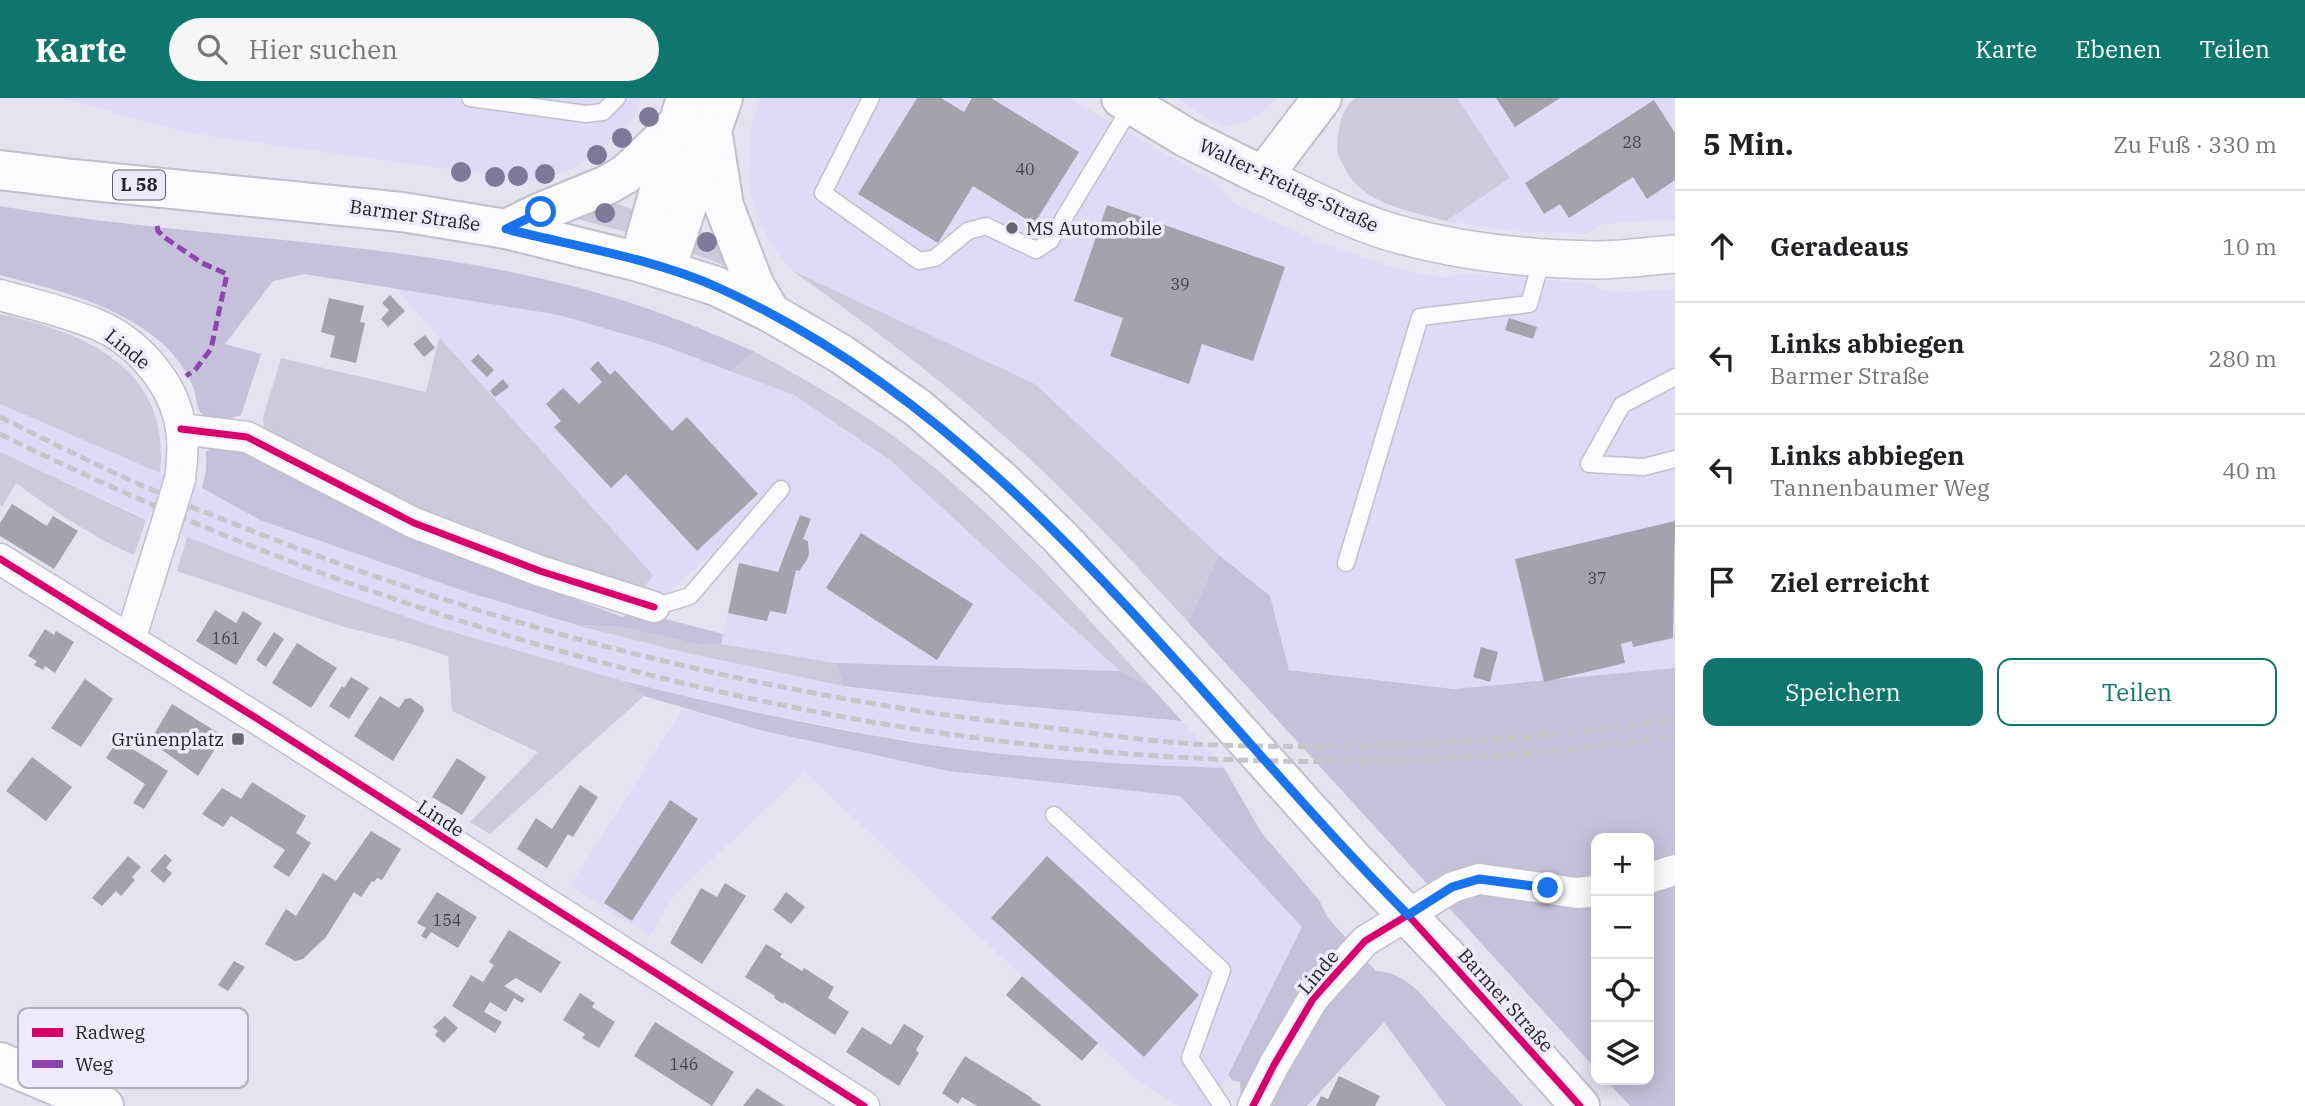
<!DOCTYPE html>
<html lang="de">
<head>
<meta charset="utf-8">
<style>
  :root { --surface:#fff; --page:#f6f6f6; --text:#202124; --muted:#757577; --line:#e0e0e0; --accent:#0f766e }
  body { margin:0; font-family:"IBM Plex Serif",serif; background:var(--page); color:var(--text) }
  .controls { position:absolute; right:21px; bottom:21px; display:grid; overflow:hidden; border-radius:14px; box-shadow:0 4px 18px #0003 }
  .controls button { width:63px; height:63px; display:grid; place-items:center; padding:0; border:0; border-bottom:2px solid var(--line); background:var(--surface); color:var(--text); font:35px sans-serif }
  .stop { position:absolute; width:21px; height:21px; margin:-16px; border:5px solid #1a73e8; border-radius:50%; background:#fff }
  .stop.end { background:#1a73e8; border-color:#fff; box-shadow:0 2px 7px #0008 }
  .list { margin:0; padding:0; list-style:none }
  h2 { display:flex; justify-content:space-between; align-items:center; height:91px; margin:0; padding:0 28px; font-size:30px }
  h2 small { font-size:23px; font-weight:400; color:var(--muted) }
  .list li { display:grid; grid-template-columns:46px 1fr auto; gap:21px; align-items:center; box-sizing:border-box; height:112px; padding:0 28px; border-top:2px solid var(--line) }
  .list b { display:block; font-size:26px; white-space:nowrap }
  .list p { margin:0; font-size:23px; white-space:nowrap; color:var(--muted) }
  .list em { font-size:23px; font-style:normal; color:var(--muted) }
  .actions { display:flex; gap:14px; padding:21px 28px }
  .actions a { flex:1; padding:16px 0; border:2px solid var(--accent); border-radius:14px; text-align:center; font-size:24px; color:var(--accent) }
  .actions .main { background:var(--accent); color:#fff }
  .icon { flex:none; width:38px; height:38px; fill:none; stroke:currentColor; stroke-width:2; stroke-linecap:round; stroke-linejoin:round }
  .map { position:relative; flex:none; width:1675px; height:1008px; overflow:hidden }
  header { display:flex; align-items:center; gap:42px; box-sizing:border-box; height:98px; padding:0 35px; background:var(--accent); color:#fff }
  header strong { font-size:33px }
  nav { display:flex; gap:38px; margin-inline-start:auto; font-size:24px }
  .search { width:490px; height:63px; background:var(--page); display:flex; align-items:center; gap:18px; box-sizing:border-box; padding:0 24px; border-radius:38px; color:var(--muted); font-size:26px }
  main { display:flex }
  aside { flex:1; background:var(--surface) }
  .map>svg:first-child { display:block }
  .built { fill:#dfdaf5 }
  .green { fill:#cecade }
  .forest { fill:#c6c1db }
  .building { fill:#a5a2ae }
  .lines { fill:none; stroke-linecap:round; stroke-linejoin:round }
  .service-casing { stroke:#c2bfcc; stroke-width:19 }
  .minor-casing { stroke:#c2bfcc; stroke-width:33 }
  .tertiary-casing { stroke:#c2bfcc; stroke-width:40 }
  .secondary-casing { stroke:#c2bfcc; stroke-width:42 }
  .primary-casing { stroke:#c2bfcc; stroke-width:42 }
  .motorway-casing { stroke:#c2bfcc; stroke-width:42 }
  .service { stroke:#fbfbfd; stroke-width:16 }
  .minor { stroke:#fbfbfd; stroke-width:30 }
  .tertiary { stroke:#fbfbfd; stroke-width:37 }
  .secondary { stroke:#fbfbfd; stroke-width:38 }
  .primary { stroke:#fbfbfd; stroke-width:38 }
  .motorway { stroke:#fbfbfd; stroke-width:38 }
  .rail { stroke:#c6c6ca; stroke-width:5; stroke-dasharray:10 5; stroke-linecap:butt }
  .minor-bridge-casing { stroke:#c2bfcc; stroke-width:33; stroke-linecap:butt }
  .minor-bridge { stroke:#fbfbfd; stroke-width:30 }
  .quiet { stroke:#8e44ad; stroke-width:5; stroke-dasharray:10 5; stroke-linecap:butt }
  .cycleway-casing { stroke:#eeeafc; stroke-width:11 }
  .cycleway { stroke:#d6006c; stroke-width:7 }
  .tree { fill:#807898 }
  .route { stroke:#1a73e8; stroke-width:9 }
  .poi-dot { fill:#676571; stroke:#eeeafc; stroke-width:2.5 }
  .labels { text-anchor:middle; stroke-width:7; stroke-linejoin:round; paint-order:stroke }
  .number-label { font-size:16px; fill:#44414c }
  .shield { fill:#eeeafc; stroke:#605d6a; stroke-width:2 }
  .shield-label { font-size:18px; font-weight:bold; fill:#23212b }
  .street-label { font-size:19px; fill:#23212b; stroke:#eeeafc }
  .poi-label { font-size:19px; fill:#23212b; stroke:#eeeafc; text-anchor:start }
  .key { fill:#eeeafc; stroke:#b1aebd; stroke-width:2 }
  .key-label { font-size:19px; fill:#23212b }
</style>
</head>
<body>
<header>
<strong>Karte</strong>
<div class="search"><svg class="icon" aria-label="search" viewBox="0 0 24 24"><circle cx="10" cy="10" r="6"/><path d="M15 15l6 6"/></svg>Hier suchen</div>
<nav><a>Karte</a><a>Ebenen</a><a>Teilen</a></nav>
</header>
<main>
<div class="map">
<svg width="1675" height="1008" viewBox="0 0 1675 1008">
  <rect width="100%" height="100%" fill="#e5e2f2"/>
  <!-- built -->
  <g class="built">
    <polygon points="61,0 640,0 634,19 603,49 572,71 535,83 189,35"/>
    <polygon points="760,0 1069,0 1219,87 1231,104 1319,144 1391,169 1443,180 1462,175 1589,185 1601,192 1615,195 1675,191 1675,570 1454,591 1289,571 1270,498 1219,457 1035,286 793,173 774,151 759,122 749,89 750,34"/>
    <polygon points="1176,0 1279,0 1252,21 1223,29"/>
    <polygon points="1457,0 1675,0 1675,121 1604,126 1587,136 1511,133 1446,123 1510,79"/>
    <polygon points="394,189 559,217 662,247 794,297 890,362 1120,573 836,565 721,546 739,463 711,457 663,499 642,492 653,477"/>
    <polygon points="0,306 160,375 202,390 260,422 464,493 575,527 687,555 843,588 988,605 1182,623 1224,670 1059,662 957,651 882,638 781,619 627,584 439,530 308,485 187,439 0,354"/>
    <polygon points="683,611 760,632 948,673 1180,698 1302,829 1212,1008 1179,1008 1140,984 1021,877 805,674 675,796 649,838 570,788"/>
  </g>
  <!-- green -->
  <g class="green">
    <path d="M1355,0H1457L1510,80L1446,123C1408,112 1364,108 1344,69C1338,59 1336,50 1338,38C1340,23 1343,10 1355,0Z"/>
    <polygon points="607,102 637,113 630,135 569,119"/>
    <polygon points="694,131 720,139 739,173 686,153"/>
    <path d="M793,173L1035,286L1219,457L1188,524C1129,460 1070,395 1004,338C937,278 865,225 793,173Z"/>
    <path d="M0,216C87,235 171,271 160,375L0,306Z"/>
    <polygon points="439,239 653,477 642,492 501,445 346,381 264,333 263,320 281,260 426,294"/>
    <path d="M755,254C806,282 857,311 904,346C996,414 1072,504 1150,588L1120,573L890,362L794,297L730,273Z"/>
    <path d="M0,354L146,422L134,457C92,439 53,412 16,385L2,409L0,407Z"/>
    <polygon points="187,439 308,485 439,530 627,584 644,598 490,736 470,724 538,654 452,613 448,558 408,545 341,528 177,473"/>
    <polygon points="575,527 621,529 701,547 721,546 836,565 843,588 687,555"/>
  </g>
  <!-- forest -->
  <g class="forest">
    <path d="M0,108C203,143 414,140 612,199C661,214 708,233 755,254L730,273L662,247L559,217L304,176L273,183L225,246L261,256L241,317C227,322 206,328 198,310C196,303 196,296 193,289C187,273 175,257 162,245C117,206 57,192 0,177Z"/>
    <polygon points="230,345 440,450 622,519 635,513 723,536 721,546 701,547 621,529 577,527 464,493 260,422 202,390 206,372 206,354 213,347"/>
    <polygon points="1219,457 1270,498 1289,572 1454,591 1675,570 1675,1008 1630,1008 1606,982 1649,982 1649,740 1596,740 1596,971 1188,524"/>
    <polygon points="836,565 1120,573 1150,588 1182,623 988,605 843,588"/>
    <path d="M627,584C737,611 848,636 959,651C1047,662 1135,667 1224,670L1261,734L1319,802L1328,820L1376,873C1393,874 1404,881 1417,892L1523,1008H1446L1384,924L1307,1008H1241L1240,984L1233,983L1228,977L1302,829L1180,698L948,673L760,632L644,598Z"/>
  </g>
  <!-- building -->
  <g class="building">
    <polygon points="917,0 941,0 964,14 972,0 991,0 1079,54 1034,126 973,88 938,145 858,96"/>
    <polygon points="1496,0 1560,0 1515,29"/>
    <polygon points="1654,2 1675,35 1675,82 1647,101 1633,79 1569,120 1560,106 1544,116 1525,85"/>
    <polygon points="1107,107 1285,169 1253,263 1202,246 1189,286 1110,258 1123,220 1074,203"/>
    <polygon points="390,197 405,213 388,229 381,221 389,212 382,205"/>
    <polygon points="329,200 364,208 360,224 365,225 356,265 330,259 335,238 321,234"/>
    <polygon points="1509,220 1537,229 1533,241 1505,232"/>
    <polygon points="425,237 435,250 424,259 413,246"/>
    <polygon points="478,256 494,272 487,279 471,263"/>
    <polygon points="598,263 610,277 615,272 672,333 687,319 758,396 697,453 626,376 611,390 554,329 561,323 546,306 563,290 579,306 602,284 590,271"/>
    <polygon points="503,281 509,289 495,299 490,293"/>
    <polygon points="12,406 47,428 53,418 78,433 54,471 0,438 0,425"/>
    <polygon points="800,417 811,421 803,441 808,443 809,456 807,462 799,473 796,472 786,516 770,513 767,523 728,515 739,465 778,474"/>
    <polygon points="1675,423 1673,540 1633,549 1632,543 1621,546 1625,565 1544,584 1515,461"/>
    <polygon points="861,435 973,506 937,562 826,490"/>
    <polygon points="215,512 236,525 243,513 262,525 236,567 196,543"/>
    <polygon points="45,531 54,537 56,533 74,544 55,575 45,568 43,572 34,567 37,563 28,558"/>
    <polygon points="274,534 284,541 266,569 256,562"/>
    <polygon points="297,545 337,570 311,610 272,585"/>
    <polygon points="1481,549 1498,554 1490,584 1473,579"/>
    <polygon points="351,579 369,590 349,621 329,608 342,588 344,590"/>
    <polygon points="85,581 113,601 81,649 51,630"/>
    <polygon points="380,598 399,610 405,601 410,600 423,609 424,613 393,663 354,638"/>
    <polygon points="172,606 223,638 198,678 154,646 153,638"/>
    <polygon points="118,642 168,673 144,711 133,705 145,686 106,660"/>
    <polygon points="32,659 72,689 46,723 6,693"/>
    <polygon points="457,660 486,679 462,717 432,699"/>
    <polygon points="252,684 306,718 296,735 311,745 289,779 273,769 285,752 231,718 223,729 202,716 222,690 241,701"/>
    <polygon points="580,687 598,699 573,739 568,736 547,770 517,751 536,720 552,731"/>
    <polygon points="670,702 698,721 632,823 604,805"/>
    <polygon points="371,733 401,751 382,782 377,780 374,784 372,783 361,799 354,794 326,839 303,861 295,863 265,846 286,811 296,818 323,775 336,783"/>
    <polygon points="165,756 172,762 166,770 172,775 164,785 150,773"/>
    <polygon points="128,758 141,769 132,779 135,782 121,798 116,793 102,808 92,800"/>
    <polygon points="1047,758 1199,897 1144,959 991,820"/>
    <polygon points="725,785 746,798 702,866 670,845 701,790 717,799"/>
    <polygon points="437,794 477,819 458,850 431,834 426,841 421,838 426,830 417,825"/>
    <polygon points="786,794 805,809 791,826 773,812"/>
    <polygon points="509,832 561,864 541,895 516,880 504,888 525,901 522,905 514,900 506,914 490,904 484,914 502,924 495,935 452,908 471,877 483,884 494,867 489,864"/>
    <polygon points="766,846 782,856 780,859 802,873 804,870 834,889 828,900 849,914 835,937 784,904 783,906 774,900 775,898 745,879"/>
    <polygon points="234,863 245,869 228,893 218,887"/>
    <polygon points="1022,878 1098,945 1082,963 1006,897"/>
    <polygon points="580,895 595,905 592,909 615,924 599,950 582,940 585,936 563,922"/>
    <polygon points="445,918 458,930 444,945 435,937 438,933 433,929"/>
    <polygon points="655,924 734,974 712,1008 634,958"/>
    <polygon points="904,926 924,938 916,952 919,955 899,988 846,954 862,929 891,947"/>
    <polygon points="965,958 1032,1000 1031,1001 1042,1008 977,1008 962,999 958,1006 942,995"/>
    <polygon points="1339,978 1380,998 1375,1008 1316,1008 1321,998 1328,1001"/>
    <polygon points="757,990 785,1008 743,1008"/>
  </g>
  <g class="lines">
    <!-- service casing -->
    <g class="service-casing">
      <g id="service">
        <polyline points="470,0 586,16 603,14 617,0"/>
        <polyline points="871,0 823,95 919,163 935,160 968,133 986,128 1036,152 1050,143 1132,7"/>
        <polyline points="1675,279 1622,307 1589,366 1644,369 1675,361"/>
        <polyline points="1346,465 1420,219 1529,206 1542,160"/>
        <polyline points="654,509 690,498 781,391"/>
        <polyline points="1054,717 1222,872 1190,960 1222,1008"/>
      </g>
    </g>
    <!-- minor casing -->
    <g class="minor-casing">
      <g id="minor">
        <path d="M0,197C32,206 67,214 98,227C134,242 168,279 178,317C184,337 183,360 180,381"/>
        <polyline points="181,331 247,339 414,425 540,473 654,509"/>
        <polyline points="0,461 253,618 864,1008"/>
        <polyline points="130,542 163,437"/>
        <polyline points="1649,780 1675,772"/>
        <polyline points="1253,1008 1274,967 1313,901 1365,843 1453,789 1479,781 1577,795 1596,793"/>
      </g>
    </g>
    <!-- tertiary casing -->
    <g class="tertiary-casing">
      <path id="tertiary" d="M1263,78C1309,100 1356,126 1405,138C1468,155 1531,161 1595,162C1622,162 1649,158 1675,156"/>
    </g>
    <!-- secondary casing -->
    <g class="secondary-casing">
      <g id="secondary">
        <polyline points="1121,0 1187,40 1263,78 1322,0"/>
        <polyline points="678,26 686,0"/>
        <polyline points="712,32 723,0"/>
      </g>
    </g>
    <!-- primary casing -->
    <g class="primary-casing">
      <g id="primary">
        <polyline points="712,32 724,108 754,186 771,215"/>
        <polyline points="0,72 73,81 402,114 506,131 639,164 716,188 771,215 841,256 918,310 1000,381 1059,438 1195,585 1353,761 1451,863 1580,1008"/>
        <polyline points="506,131 541,114 607,87 626,76 678,26"/>
        <polyline points="639,164 677,28"/>
        <polyline points="666,172 709,41"/>
      </g>
    </g>
    <!-- motorway casing -->
    <g class="motorway-casing">
      <polyline id="motorway" points="0,964 104,1008"/>
    </g>
    <!-- service -->
    <use href="#service" class="service"/>
    <!-- minor -->
    <use href="#minor" class="minor"/>
    <!-- tertiary -->
    <use href="#tertiary" class="tertiary"/>
    <!-- secondary -->
    <use href="#secondary" class="secondary"/>
    <!-- primary -->
    <use href="#primary" class="primary"/>
    <!-- motorway -->
    <use href="#motorway" class="motorway"/>
    <!-- rail -->
    <g class="rail">
      <path d="M0,319C52,345 104,371 157,394C202,414 248,431 294,449C533,539 781,600 1035,628C1095,635 1155,645 1216,647C1370,652 1523,644 1675,621"/>
      <path d="M0,336C510,589 1107,723 1675,638"/>
    </g>
    <!-- minor-bridge casing -->
    <g class="minor-bridge-casing">
      <polyline id="minor-bridge" points="163,437 180,381"/>
    </g>
    <!-- minor-bridge -->
    <use href="#minor-bridge" class="minor-bridge"/>
    <!-- quiet -->
    <polyline class="quiet" points="157,128 158,133 164,139 202,165 227,176 211,251 195,272 186,278"/>
    <!-- cycleway casing -->
    <g class="cycleway-casing">
      <g id="cycleway">
        <polyline points="181,331 247,339 414,425 540,473 654,509"/>
        <polyline points="0,461 253,618 864,1008"/>
        <polyline points="1253,1008 1274,967 1313,901 1365,843 1408,817 1580,1008"/>
      </g>
    </g>
    <!-- cycleway -->
    <use href="#cycleway" class="cycleway"/>
  </g>
  <!-- trees -->
  <g class="tree">
    <circle cx="649" cy="19" r="10"/>
    <circle cx="622" cy="40" r="10"/>
    <circle cx="597" cy="57" r="10"/>
    <circle cx="461" cy="74" r="10"/>
    <circle cx="545" cy="76" r="10"/>
    <circle cx="518" cy="78" r="10"/>
    <circle cx="495" cy="79" r="10"/>
    <circle cx="605" cy="115" r="10"/>
    <circle cx="707" cy="144" r="10"/>
  </g>
  <g class="lines">
    <!-- route -->
    <path class="route" d="M541,114L506,131C574,148 656,161 719,190C1009,321 1190,597 1408,817L1452,789L1479,781L1548,790"/>
  </g>
  <!-- markers -->
  <g class="poi-dot">
    <circle cx="1012" cy="130" r="7"/>
    <rect x="231" y="634" width="14" height="14" rx="3.5"/>
  </g>
  <g class="labels">
    <!-- number labels -->
    <g class="number-label">
      <text x="1632" y="50">28</text>
      <text x="1025" y="77">40</text>
      <text x="1180" y="192">39</text>
      <text x="1597" y="486">37</text>
      <text x="226" y="546">161</text>
      <text x="447" y="828">154</text>
      <text x="684" y="972">146</text>
    </g>
    <!-- shield labels -->
    <rect class="shield" x="113" y="72.5" width="52" height="29" rx="5"/>
    <g class="shield-label">
      <text x="139" y="93">L 58</text>
    </g>
    <!-- street labels -->
    <g class="street-label">
      <text transform="translate(1289 87) rotate(25)" y="7">Walter-Freitag-Straße</text>
      <text transform="translate(415 117) rotate(8)" y="7">Barmer Straße</text>
      <text transform="translate(128 251) rotate(39)" y="7">Linde</text>
      <text transform="translate(441 720) rotate(33)" y="7">Linde</text>
      <text transform="translate(1318 874) rotate(-50)" y="7">Linde</text>
      <text transform="translate(1506 902) rotate(48)" y="7">Barmer Straße</text>
    </g>
    <!-- poi labels -->
    <g class="poi-label">
      <text x="1026" y="137">MS Automobile</text>
      <text x="224" y="648" text-anchor="end">Grünenplatz</text>
    </g>
  </g>
  <!-- legend -->
  <rect x="18" y="910" width="230" height="80" rx="10" class="key"/>
  <rect x="32" y="930" width="31" height="9" fill="#d6006c"/>
  <rect x="32" y="962" width="31" height="8" fill="#8e44ad"/>
  <g class="key-label">
    <text x="75" y="941">Radweg</text>
    <text x="75" y="973">Weg</text>
  </g>
</svg>
<div class="controls">
<button>+</button>
<button>−</button>
<button><svg class="icon" aria-label="locate" viewBox="0 0 24 24"><circle cx="12" cy="12" r="6"/><path d="M12 2v4M12 18v4M2 12h4M18 12h4"/></svg></button>
<button><svg class="icon" aria-label="layers" viewBox="0 0 24 24"><path d="M12 4l9 5-9 5-9-5zM3 14l9 5 9-5"/></svg></button>
</div>
<div class="stop" style="left:541px;top:114px"></div>
<div class="stop end" style="left:1548px;top:790px"></div>
</div>
<aside>
<h2>5 Min.<small>Zu Fuß · 330 m</small></h2>
<ul class="list">
<li><svg class="icon" aria-label="ahead" viewBox="0 0 24 24"><path d="M12 20V5M6 11l6-6 6 6"/></svg><div><b>Geradeaus</b></div><em>10 m</em></li>
<li><svg class="icon" aria-label="left" viewBox="0 0 24 24"><path d="M17 20v-9H6M10 6l-5 5 5 5"/></svg><div><b>Links abbiegen</b><p>Barmer Straße</p></div><em>280 m</em></li>
<li><svg class="icon" aria-label="left" viewBox="0 0 24 24"><path d="M17 20v-9H6M10 6l-5 5 5 5"/></svg><div><b>Links abbiegen</b><p>Tannenbaumer Weg</p></div><em>40 m</em></li>
<li><svg class="icon" aria-label="arrive" viewBox="0 0 24 24"><path d="M6 21V4h12l-3 4 3 4H6"/></svg><div><b>Ziel erreicht</b></div></li>
</ul>
<div class="actions"><a class="main">Speichern</a><a>Teilen</a></div>
</aside>
</main>
</body>
</html>
